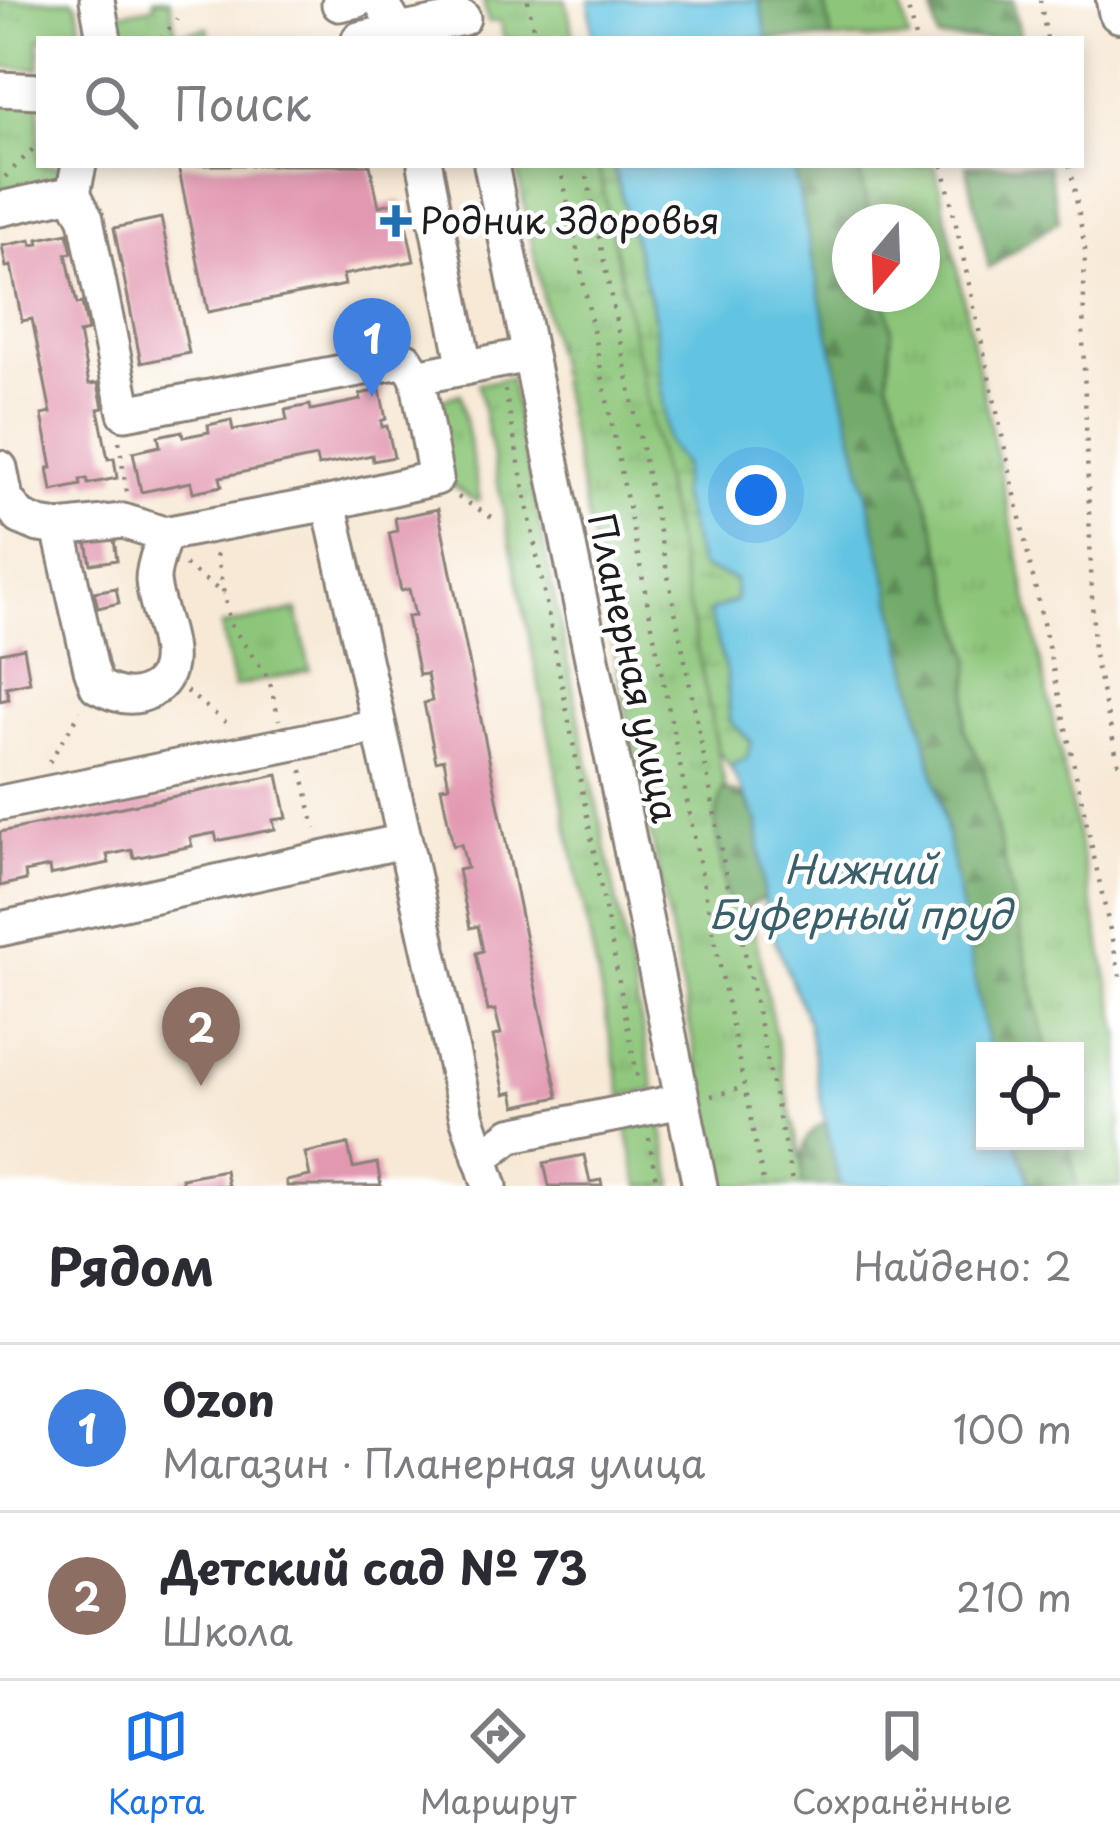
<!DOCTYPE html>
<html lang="ru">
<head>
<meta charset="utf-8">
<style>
  :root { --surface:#fff; --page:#f7f7f7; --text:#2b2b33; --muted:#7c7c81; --line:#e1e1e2; --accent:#1a73e8 }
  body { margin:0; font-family:"Playpen Sans",sans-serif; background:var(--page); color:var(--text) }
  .controls { position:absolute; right:36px; bottom:36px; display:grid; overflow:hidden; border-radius:0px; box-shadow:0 6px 18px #0003 }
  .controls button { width:108px; height:108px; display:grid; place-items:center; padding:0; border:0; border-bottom:3px solid var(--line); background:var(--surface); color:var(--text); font:60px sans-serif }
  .compass { position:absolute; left:832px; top:204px; width:108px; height:108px; border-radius:50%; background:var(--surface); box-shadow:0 6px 18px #0003; rotate:199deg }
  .you { position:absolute; left:756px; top:495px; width:42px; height:42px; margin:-30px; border:9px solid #fff; border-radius:50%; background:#1a73e8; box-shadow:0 0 0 18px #1a73e833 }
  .badge { display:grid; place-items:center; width:78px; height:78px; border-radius:50%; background:var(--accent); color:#fff; font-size:39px; font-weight:700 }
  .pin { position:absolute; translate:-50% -99px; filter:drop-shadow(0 3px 6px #0008) }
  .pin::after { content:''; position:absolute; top:63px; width:42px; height:36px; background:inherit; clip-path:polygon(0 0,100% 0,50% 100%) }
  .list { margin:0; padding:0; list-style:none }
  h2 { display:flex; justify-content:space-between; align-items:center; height:156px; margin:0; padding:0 48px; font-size:51px }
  h2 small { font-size:39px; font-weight:400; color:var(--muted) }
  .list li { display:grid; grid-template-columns:78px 1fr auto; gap:36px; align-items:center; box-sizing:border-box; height:168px; padding:0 48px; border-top:3px solid var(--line) }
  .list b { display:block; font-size:45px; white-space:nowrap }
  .list p { margin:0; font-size:39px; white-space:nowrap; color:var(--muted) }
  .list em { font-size:39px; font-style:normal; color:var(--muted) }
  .icon { flex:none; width:66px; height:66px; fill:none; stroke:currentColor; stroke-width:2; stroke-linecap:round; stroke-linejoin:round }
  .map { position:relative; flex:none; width:1120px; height:1186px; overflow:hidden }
  .search { position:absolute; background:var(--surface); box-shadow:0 6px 18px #0003; left:36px; right:36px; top:36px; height:132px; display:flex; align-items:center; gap:30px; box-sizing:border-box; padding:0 42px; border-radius:0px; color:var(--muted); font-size:45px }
  .sheet { height:492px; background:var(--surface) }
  nav { display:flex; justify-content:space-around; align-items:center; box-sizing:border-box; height:168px; border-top:3px solid var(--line); background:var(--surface); font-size:33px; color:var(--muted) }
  nav a { display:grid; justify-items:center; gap:6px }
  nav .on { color:var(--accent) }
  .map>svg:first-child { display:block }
  .grass { fill:url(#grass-tufts); stroke:#54714b; stroke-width:3 }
  .forest { fill:url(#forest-firs); stroke:#476443; stroke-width:3 }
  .wetland { fill:url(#wetland-marsh); stroke:#54714b; stroke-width:3 }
  .water { fill:#64c4e2; stroke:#40707f; stroke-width:3 }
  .building { fill:#e298b0 }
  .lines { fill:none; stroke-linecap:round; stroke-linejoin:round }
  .minor-casing { stroke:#8a8279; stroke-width:39 }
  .major-casing { stroke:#8a8279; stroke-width:48 }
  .path { stroke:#8a8279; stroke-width:4.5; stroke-dasharray:3 9; stroke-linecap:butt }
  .minor { stroke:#fff; stroke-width:33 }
  .major { stroke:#fff; stroke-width:42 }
  .poi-dot { fill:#1f6fb2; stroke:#fff; stroke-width:4.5 }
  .labels { text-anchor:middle; stroke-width:9; stroke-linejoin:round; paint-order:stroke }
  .poi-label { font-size:36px; fill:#1c1c1c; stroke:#fff; text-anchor:start }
  .street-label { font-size:36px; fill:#1c1c1c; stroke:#fff }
  .water-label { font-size:39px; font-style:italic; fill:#395f6b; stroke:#fff }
</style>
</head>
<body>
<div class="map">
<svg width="1120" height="1186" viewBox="0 0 1120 1186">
  <defs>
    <pattern id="grass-tufts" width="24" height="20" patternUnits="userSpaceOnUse" patternTransform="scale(3)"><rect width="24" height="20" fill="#8dc67a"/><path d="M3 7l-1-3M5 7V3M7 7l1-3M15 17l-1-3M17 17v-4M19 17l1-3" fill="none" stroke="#79aa69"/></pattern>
    <pattern id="forest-firs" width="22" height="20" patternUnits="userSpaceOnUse" patternTransform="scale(3)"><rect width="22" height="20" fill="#72ab6a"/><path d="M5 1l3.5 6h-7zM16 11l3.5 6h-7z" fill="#5d8a56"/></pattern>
    <pattern id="wetland-marsh" width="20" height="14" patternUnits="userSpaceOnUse" patternTransform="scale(3)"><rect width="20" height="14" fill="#8dc67a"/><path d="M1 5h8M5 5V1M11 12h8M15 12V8" fill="none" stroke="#79aa69"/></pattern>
  </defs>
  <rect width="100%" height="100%" fill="#fff"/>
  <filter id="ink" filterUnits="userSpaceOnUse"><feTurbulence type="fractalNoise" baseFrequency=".00833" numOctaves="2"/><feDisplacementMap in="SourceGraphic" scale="24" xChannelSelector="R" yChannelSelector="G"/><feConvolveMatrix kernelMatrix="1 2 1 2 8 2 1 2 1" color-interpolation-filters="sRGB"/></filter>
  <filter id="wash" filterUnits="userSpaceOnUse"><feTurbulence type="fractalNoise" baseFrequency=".004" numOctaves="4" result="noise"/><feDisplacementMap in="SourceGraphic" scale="48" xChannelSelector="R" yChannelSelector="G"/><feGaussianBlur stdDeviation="2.7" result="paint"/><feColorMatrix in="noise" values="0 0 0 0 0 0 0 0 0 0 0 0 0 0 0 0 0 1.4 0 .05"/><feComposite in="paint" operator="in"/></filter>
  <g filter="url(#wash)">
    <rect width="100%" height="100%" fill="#f7e9d6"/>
    <!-- grass -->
    <g class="grass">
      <polygon points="0,0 72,0 77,5 83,39 39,39 39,69 0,67"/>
      <polygon points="154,0 170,0 176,34 208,28 210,39 111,39 107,15 154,7"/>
      <polygon points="483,0 566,0 574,39 504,39 500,21 488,22"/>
      <polygon points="824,0 900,0 909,39 832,39"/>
      <polygon points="0,96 39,99 39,165 68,165 59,185 0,200"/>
      <polygon points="516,165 599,165 806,1186 722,1186"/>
      <polygon points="858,165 935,165 1120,1035 1120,1186 1077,1186 1068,1141 1075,1141 1075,1051 1047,1051 983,767 964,729 971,659 907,429 888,380 892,331 885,294 922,294 922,222 870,222"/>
      <polygon points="510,378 655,1090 622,1096 478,384"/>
      <polygon points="460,394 480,500 475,501 450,484 434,402"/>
      <polygon points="297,610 310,670 234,687 221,626"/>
      <polygon points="660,1116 674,1186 639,1186 626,1123"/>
    </g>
    <!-- forest -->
    <g class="forest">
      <polygon points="759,0 824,0 832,39 767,39"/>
      <polygon points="930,0 1013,0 1021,39 938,39"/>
      <polygon points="793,165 858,165 870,222 850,222 850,294 885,294 892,331 888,380 907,428 971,659 964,729 983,767 1047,1051 989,1051 941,804 824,314"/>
      <polygon points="966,165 1048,165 1059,220 989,268"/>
      <polygon points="723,789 743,796 758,822 764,897 742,910 726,897 715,820"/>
      <path d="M825,1122L840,1186L802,1185C803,1156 797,1138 825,1122Z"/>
      <polygon points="1016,1141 1068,1141 1077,1186 1031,1186"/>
    </g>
    <!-- wetland -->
    <polygon class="wetland" points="598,165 613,165 654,314 667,442 683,465 680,494 735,580 736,601 709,612 727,676 730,720 751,741 747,758 730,767 718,750"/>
    <!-- water -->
    <g class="water">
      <polygon points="589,0 759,0 767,39 593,39"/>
      <polygon points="613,165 793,165 824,314 941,804 989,1051 985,1051 985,1141 1016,1141 1031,1186 840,1186 821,1102 808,1023 765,915 758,822 730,767 747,758 751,741 730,721 727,676 709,612 736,601 735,580 700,567 680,494 683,465 667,442 654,314"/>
    </g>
    <g id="blocks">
      <!-- building -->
      <g class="building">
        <polygon points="178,165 370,165 379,206 401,201 414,261 343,275 345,285 208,312"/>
        <polygon points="161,218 189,353 141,363 114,228"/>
        <polygon points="68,233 72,253 66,254 77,304 82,303 88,331 79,333 89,384 98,383 103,408 98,409 108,459 114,458 117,478 88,484 87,479 80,480 81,485 52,491 48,468 52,468 42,415 51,413 32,319 22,321 11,266 6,267 2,246 31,240 32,245 39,244 38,239"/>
        <polygon points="380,390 386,419 381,421 382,427 387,426 394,457 373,461 372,455 318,466 316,457 220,477 222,486 193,492 191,482 141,492 133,452 160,446 158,436 182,431 183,437 209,432 208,425 231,420 233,430 287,420 285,410 310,405 311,410 361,400 360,394"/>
        <polygon points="438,509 558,1097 516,1106 513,1092 505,1094 493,1036 501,1034 495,1010 488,1011 476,953 483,951 478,926 470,928 458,870 467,868 461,844 453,846 441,787 449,786 444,759 436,761 424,703 432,701 427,674 419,675 407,617 415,616 409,589 401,591 389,533 397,531 395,518"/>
        <polygon points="113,533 117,560 91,564 86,537"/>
        <polygon points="116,588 119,603 98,608 94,592"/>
        <polygon points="24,648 30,682 6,687 9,699 0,701 0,653"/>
        <polygon points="278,775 287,818 273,820 275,829 217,841 215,833 190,838 192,846 134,858 132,850 107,855 109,863 50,875 49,867 25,872 26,880 0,886 0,832"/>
        <polygon points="348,1144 353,1168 377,1163 381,1186 287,1186 286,1181 310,1176 305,1153"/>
        <polygon points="584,1155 590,1182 601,1180 602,1186 549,1186 544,1163"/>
        <polygon points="225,1170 228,1186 183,1186 181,1178"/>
      </g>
    </g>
  </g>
  <g filter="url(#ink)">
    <use href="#blocks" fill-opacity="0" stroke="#8a8279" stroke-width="3"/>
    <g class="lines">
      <!-- minor casing -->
      <g class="minor-casing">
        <g id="minor">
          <polyline points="97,0 104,39"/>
          <polyline points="380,0 398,31 400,39"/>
          <polyline points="339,4 358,0"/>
          <polyline points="359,39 463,18"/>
          <polyline points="0,89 39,91"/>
          <polyline points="425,165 465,368"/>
          <polyline points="491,165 700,1186"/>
          <polyline points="73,193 86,219 125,413 406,360 417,377"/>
          <polyline points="0,209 73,193 79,165"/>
          <polyline points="0,468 6,499 20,517 39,525 59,528 123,521 164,534 329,503 436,478 417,377 529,355"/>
          <polyline points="329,503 467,1118 490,1186"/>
          <path d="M59,528L91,669L97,686C115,695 132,701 150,691C191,669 154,614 153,579C153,565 161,548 164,534"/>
          <polyline points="0,803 378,726"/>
          <polyline points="0,929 404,841"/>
          <polyline points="480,1158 511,1135 682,1101"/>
        </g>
      </g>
      <!-- major casing -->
      <g class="major-casing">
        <polyline id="major" points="1118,0 1120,11"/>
      </g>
      <!-- path -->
      <g class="path">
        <polyline points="528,0 535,39"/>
        <polyline points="906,0 915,39"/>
        <polyline points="1040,0 1047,39"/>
        <polyline points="161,39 177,19"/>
        <polyline points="560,165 764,1186"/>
        <path d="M585,165C633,413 688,660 732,909L743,943L793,1186"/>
        <polyline points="943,165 1120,976"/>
        <polyline points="1070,165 1085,248 1083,338 1094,655 1120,770"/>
        <polyline points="5,177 39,143"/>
        <polyline points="505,390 638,1080"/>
        <polyline points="119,441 127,495"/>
        <polyline points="458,497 493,518"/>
        <polyline points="216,554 230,624 269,679 279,720"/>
        <polyline points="185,565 224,594"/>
        <polyline points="186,691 229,725"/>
        <polyline points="49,762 81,711"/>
        <polyline points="302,770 315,829"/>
        <polyline points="711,1096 746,1087"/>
        <polyline points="649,1138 657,1186"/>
      </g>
      <!-- minor -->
      <use href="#minor" class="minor"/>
      <!-- major -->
      <use href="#major" class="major"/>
    </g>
  </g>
  <!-- markers -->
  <path class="poi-dot" d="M390 203h12v12h12v12h-12v12h-12v-12h-12v-12h12z"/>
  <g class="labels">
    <!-- poi labels -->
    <g class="poi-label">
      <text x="420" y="234">Родник Здоровья</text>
    </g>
    <!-- street labels -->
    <g class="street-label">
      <text transform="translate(633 668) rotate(78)" y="13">Планерная улица</text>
    </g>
    <!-- water labels -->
    <g class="water-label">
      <text x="860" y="884">Нижний<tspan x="860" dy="45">Буферный пруд</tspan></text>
    </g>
  </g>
</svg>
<div class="controls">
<button><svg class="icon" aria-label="locate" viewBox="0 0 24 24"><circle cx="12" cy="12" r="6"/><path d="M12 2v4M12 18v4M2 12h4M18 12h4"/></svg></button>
</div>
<svg class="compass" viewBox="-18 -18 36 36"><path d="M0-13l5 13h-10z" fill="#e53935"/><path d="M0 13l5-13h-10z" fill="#7c7c81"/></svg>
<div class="you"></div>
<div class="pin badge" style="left:372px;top:397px;background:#3f7fe0">1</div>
<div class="pin badge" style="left:201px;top:1086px;background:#8d6e63">2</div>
<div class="search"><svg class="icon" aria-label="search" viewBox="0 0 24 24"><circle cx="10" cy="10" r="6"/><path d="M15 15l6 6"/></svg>Поиск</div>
</div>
<section class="sheet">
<h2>Рядом<small>Найдено: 2</small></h2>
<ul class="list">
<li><span class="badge" style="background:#3f7fe0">1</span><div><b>Ozon</b><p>Магазин · Планерная улица</p></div><em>100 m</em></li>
<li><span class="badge" style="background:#8d6e63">2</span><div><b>Детский сад № 73</b><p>Школа</p></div><em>210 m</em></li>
</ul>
</section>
<nav>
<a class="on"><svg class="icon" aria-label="map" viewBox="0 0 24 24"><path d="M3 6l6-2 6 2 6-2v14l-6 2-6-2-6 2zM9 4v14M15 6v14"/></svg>Карта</a>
<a><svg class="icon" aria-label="directions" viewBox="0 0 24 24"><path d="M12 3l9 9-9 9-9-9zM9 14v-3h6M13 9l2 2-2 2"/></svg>Маршрут</a>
<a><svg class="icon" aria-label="saved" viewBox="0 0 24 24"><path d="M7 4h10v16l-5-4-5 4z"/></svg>Сохранённые</a>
</nav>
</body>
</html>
